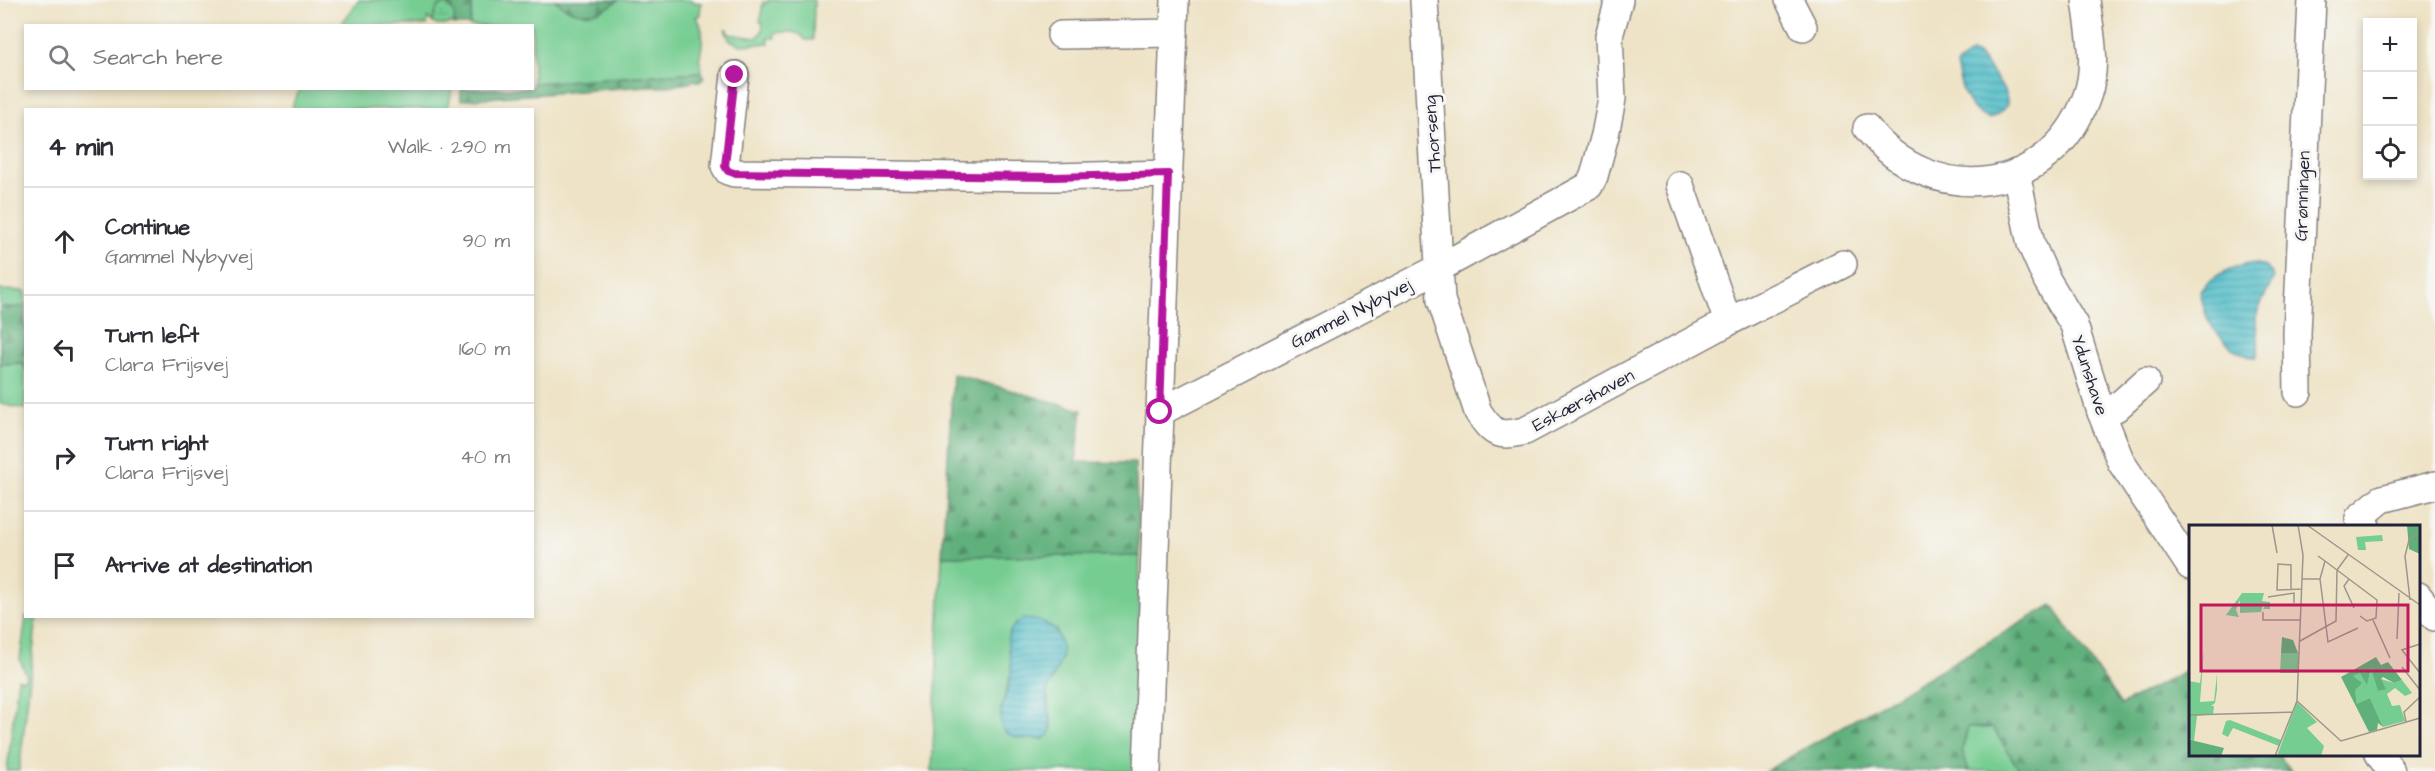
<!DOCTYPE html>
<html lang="en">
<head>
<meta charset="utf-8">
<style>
  :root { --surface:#fff; --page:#f7f7f7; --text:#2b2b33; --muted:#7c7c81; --line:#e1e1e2 }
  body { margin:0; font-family:"Architects Daughter",sans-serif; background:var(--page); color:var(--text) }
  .controls { position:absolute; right:18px; top:18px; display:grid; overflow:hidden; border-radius:0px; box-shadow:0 3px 9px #0003 }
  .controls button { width:54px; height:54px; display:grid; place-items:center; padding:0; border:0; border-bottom:2px solid var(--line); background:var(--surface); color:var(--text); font:30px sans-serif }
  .stop { position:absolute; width:18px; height:18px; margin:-14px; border:4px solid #b5179e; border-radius:50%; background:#fff }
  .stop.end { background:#b5179e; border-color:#fff; box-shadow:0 2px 6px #0008 }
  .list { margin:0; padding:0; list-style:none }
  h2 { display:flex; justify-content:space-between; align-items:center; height:78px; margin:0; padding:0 24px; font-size:26px }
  h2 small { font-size:20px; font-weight:400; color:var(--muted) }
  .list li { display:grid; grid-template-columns:39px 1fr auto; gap:18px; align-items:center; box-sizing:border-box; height:108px; padding:0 24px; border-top:2px solid var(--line) }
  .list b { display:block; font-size:22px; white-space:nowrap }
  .list p { margin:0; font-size:20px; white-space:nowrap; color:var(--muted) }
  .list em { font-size:20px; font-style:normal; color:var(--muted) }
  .icon { flex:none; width:33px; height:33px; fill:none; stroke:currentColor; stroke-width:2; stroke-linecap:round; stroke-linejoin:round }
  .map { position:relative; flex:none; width:2435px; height:771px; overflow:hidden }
  .search { position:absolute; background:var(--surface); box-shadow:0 3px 9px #0003; left:24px; top:24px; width:510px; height:66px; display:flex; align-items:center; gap:15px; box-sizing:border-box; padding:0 21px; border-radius:0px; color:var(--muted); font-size:22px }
  .panel { position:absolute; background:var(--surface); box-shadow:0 3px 9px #0003; left:24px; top:108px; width:510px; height:510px; border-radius:0px }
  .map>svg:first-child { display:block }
  .green { fill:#76cd92; stroke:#4c7866; stroke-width:1.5; fill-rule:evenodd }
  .forest { fill:url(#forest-firs); stroke:#41695c; stroke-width:1.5 }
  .wetland { fill:url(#wetland-marsh); stroke:#4c7866; stroke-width:1.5 }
  .water { fill:url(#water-rules); stroke:#397082; stroke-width:1.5 }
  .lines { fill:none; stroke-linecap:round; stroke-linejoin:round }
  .minor-casing { stroke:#888280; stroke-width:30 }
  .minor { stroke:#fff; stroke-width:27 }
  .route { stroke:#b5179e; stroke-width:8 }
  .labels { text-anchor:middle; stroke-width:6; stroke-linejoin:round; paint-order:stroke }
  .street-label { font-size:18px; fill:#22223b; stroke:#f6f6f2 }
  .inset-road { fill:none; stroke:#9c968e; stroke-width:1.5 }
  .view { fill:#c2185b; fill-opacity:0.15; stroke:#c2185b; stroke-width:3 }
  .inset-edge { fill:none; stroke:#22223b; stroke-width:3 }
</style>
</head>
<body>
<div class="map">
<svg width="2435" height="771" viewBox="0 0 2435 771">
  <defs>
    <pattern id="forest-firs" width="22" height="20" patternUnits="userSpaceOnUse" patternTransform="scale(1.5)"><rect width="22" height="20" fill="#60b07c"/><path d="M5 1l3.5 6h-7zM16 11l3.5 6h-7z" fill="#4f8f67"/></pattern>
    <pattern id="wetland-marsh" width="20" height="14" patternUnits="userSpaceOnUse" patternTransform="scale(1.5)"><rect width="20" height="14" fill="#76cd92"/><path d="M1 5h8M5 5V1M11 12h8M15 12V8" fill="none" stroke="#66b07f"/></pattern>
    <pattern id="water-rules" width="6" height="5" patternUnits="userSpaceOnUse" patternTransform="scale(1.5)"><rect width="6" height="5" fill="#50bdc8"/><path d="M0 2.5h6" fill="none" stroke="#4299a4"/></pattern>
  </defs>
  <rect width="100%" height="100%" fill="#f6f6f2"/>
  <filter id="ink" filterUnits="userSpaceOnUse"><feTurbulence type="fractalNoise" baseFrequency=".0167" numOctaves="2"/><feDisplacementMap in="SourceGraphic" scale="12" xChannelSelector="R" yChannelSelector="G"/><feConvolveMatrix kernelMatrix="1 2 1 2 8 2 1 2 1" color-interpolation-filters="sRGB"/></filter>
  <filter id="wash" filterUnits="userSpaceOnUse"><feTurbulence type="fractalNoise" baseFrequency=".008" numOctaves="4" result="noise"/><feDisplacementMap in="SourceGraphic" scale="24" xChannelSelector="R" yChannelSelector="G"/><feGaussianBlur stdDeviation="1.35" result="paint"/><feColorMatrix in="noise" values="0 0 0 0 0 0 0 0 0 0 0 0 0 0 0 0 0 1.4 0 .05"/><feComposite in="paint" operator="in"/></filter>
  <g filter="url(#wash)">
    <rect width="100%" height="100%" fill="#eee3c6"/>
    <!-- green -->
    <g class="green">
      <polygon points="359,0 439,0 447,1 446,4 438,7 432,22 428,17 427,25 340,26"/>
      <path d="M473,0H555C573,17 599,17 618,0H692V2L701,3L700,15L696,17C706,28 702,48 699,61L701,63V72L533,83L532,26H470Z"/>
      <path d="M768,0H814L813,40H805C799,29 785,32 774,33L775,38H768L769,43L741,45L729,40L725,29H728V34L757,38L762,31L763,22H760L763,2L767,3Z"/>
      <polygon points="301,88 452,88 452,89 448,109 293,109 293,103"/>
      <polygon points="0,290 25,291 25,307 0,307"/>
      <polygon points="23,363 25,368 25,409 0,404 0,364"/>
      <path d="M942,556H1140L1136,771H932ZM1056,629L1061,644L1062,657L1047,692L1052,728L1045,739L1023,738L1009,734L1001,708L1011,673Z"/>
      <polygon points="26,616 37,617 21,756 19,771 7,771 18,678 23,680 27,676 20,660"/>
      <polygon points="1968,727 1993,728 2020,771 1969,771 1962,750"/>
    </g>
    <!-- forest -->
    <g class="forest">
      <polygon points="439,0 473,0 470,25 453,25 452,7 446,4 447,1"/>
      <path d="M555,0H618C598,18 574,18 555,0Z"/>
      <polygon points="701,72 704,77 700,82 693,80 690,83 659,87 647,86 461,100 461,89 532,88 533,83"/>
      <polygon points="0,307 25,307 25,368 22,363 0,364"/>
      <polygon points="953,374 1082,410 1076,462 1135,463 1140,556 942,556"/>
      <polygon points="2052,605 2121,705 2190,668 2190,754 2278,755 2292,771 2020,771 1993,728 1968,727 1962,750 1969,771 1766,771"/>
    </g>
    <!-- wetland -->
    <path class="wetland" d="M446,4L454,12V22C447,25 438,28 432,22L438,7Z"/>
    <!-- water -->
    <g class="water">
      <path d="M1970,53L1978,54C1985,64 2010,92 2007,104C2005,112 1995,115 1989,119C1966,111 1961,87 1956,65Z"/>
      <path d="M2248,263C2259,264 2270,266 2274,278C2269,289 2261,302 2257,314C2253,328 2263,345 2256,357C2236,357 2213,332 2206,315C2203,308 2202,298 2200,291C2213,275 2229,269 2248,263Z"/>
      <path d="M1022,619C1040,620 1052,621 1059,639C1062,646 1063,655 1060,662C1057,672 1048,683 1047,693C1046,707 1053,721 1050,735C1043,740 1037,739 1028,739C980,737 1009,698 1011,674C1013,650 997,636 1022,619Z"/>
    </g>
  </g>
  <g filter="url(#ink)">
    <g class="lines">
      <!-- minor casing -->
      <g class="minor-casing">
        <g id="minor">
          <path d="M1424,0L1441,300L1478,412C1494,435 1498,437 1525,431L1728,322L1843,264"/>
          <polyline points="1789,0 1803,27"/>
          <polyline points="1061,35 1174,33"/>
          <polyline points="735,75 725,166 728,171 734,173 1054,177 1168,174"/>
          <path d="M1867,128C1931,210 2052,197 2087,96C2098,65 2090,32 2086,0"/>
          <polyline points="2016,173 2031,244 2047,280 2074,325 2101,412 2121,462 2190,566"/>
          <polyline points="1680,185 1728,322"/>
          <polyline points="2298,392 2297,333 2312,0"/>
          <polyline points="1160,412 1441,267 1589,186 1594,176 1605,135 1612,99 1609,36 1619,0"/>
          <polyline points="2101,412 2116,408 2146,381"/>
          <polyline points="2366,526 2359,518 2382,499 2435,485"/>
          <polyline points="2418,596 2435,617"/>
          <polyline points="2379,754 2391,771"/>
          <polyline points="1147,771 1175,0"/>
        </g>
      </g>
      <!-- minor -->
      <use href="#minor" class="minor"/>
    </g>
  </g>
  <g class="lines" filter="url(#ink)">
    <!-- route -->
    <polyline class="route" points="735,75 725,166 728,171 734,173 1054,177 1168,174 1160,412"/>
  </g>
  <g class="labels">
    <!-- street labels -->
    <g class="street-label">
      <text transform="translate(1432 134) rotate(-94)" y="6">Thorseng</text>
      <text transform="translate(2302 196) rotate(-88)" y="6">Grønningen</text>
      <text transform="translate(1351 313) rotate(-27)" y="6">Gammel Nybyvej</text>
      <text transform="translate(2090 375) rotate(72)" y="6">Ydunshave</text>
      <text transform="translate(1583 400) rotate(-28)" y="6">Eskærshaven</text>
    </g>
  </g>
  <!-- overview -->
  <g transform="translate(2189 525)">
    <rect width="231" height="231" fill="#eee3c6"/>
    <path d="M193,10L194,16L176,17L177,25H169L167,12ZM53,68H75L73,76L81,77V84H74L77,80L74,79L72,87L51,88V75L47,85L50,92L37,90ZM15,125L11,177L25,176L28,149V165L26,178L22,181H25L24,189L8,191L5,216L0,213V156L11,158ZM92,128H109V148H91ZM182,143L192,154L205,158L213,155L223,168L216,171L206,163L198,169L203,181L211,180L216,196L194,202L181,173L168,180L164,151L171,147L178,159ZM108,177L128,197L118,203L135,221L132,231H88ZM41,195L92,215L90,221L44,203L39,212L33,209L37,196Z" fill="#76cd92"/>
    <path d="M218,0H231V29L220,24ZM93,112L104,115L109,128H92ZM187,132L192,140L199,137L213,155L205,158L194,152L192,154L197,164L189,166L182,143L178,160L171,148L164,151L173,158L166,165L168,179L181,173L194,202L189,198L188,205L180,207L152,152ZM0,214L6,216L35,223L32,231H0Z" fill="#60b07c"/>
    <path class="inset-road" d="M83,0L88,28M118,0L231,80M129,31L136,36L131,54M136,36L188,75L187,93L178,96L171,91M113,54H131L139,117L169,103M160,54L155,61L165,83M102,65V40L89,39L88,65H90L112,64M79,72L105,68V78M221,75L216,31L220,15L231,6M74,87V95H111M184,95L201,133M208,114L210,68M111,116L147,96L148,45L159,30M231,119L213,125L231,148M213,142L231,165M108,176L152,216L231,193M0,190L104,187M217,197L215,187L231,172M86,231L108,176L114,30L109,0"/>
    <path class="view" d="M12,80H219V146H12Z"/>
    <rect width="231" height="231" class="inset-edge"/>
  </g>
</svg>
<div class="controls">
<button>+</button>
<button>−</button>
<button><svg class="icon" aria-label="locate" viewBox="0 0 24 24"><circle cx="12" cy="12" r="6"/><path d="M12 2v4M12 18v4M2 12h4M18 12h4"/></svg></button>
</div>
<div class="stop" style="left:1160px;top:412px"></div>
<div class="stop end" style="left:735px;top:75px"></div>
<div class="search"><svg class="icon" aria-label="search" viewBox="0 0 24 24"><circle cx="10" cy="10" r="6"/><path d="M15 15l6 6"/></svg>Search here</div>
<section class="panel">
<h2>4 min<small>Walk · 290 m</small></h2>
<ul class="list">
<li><svg class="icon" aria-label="ahead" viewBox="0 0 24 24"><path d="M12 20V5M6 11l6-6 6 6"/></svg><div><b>Continue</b><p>Gammel Nybyvej</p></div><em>90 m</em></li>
<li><svg class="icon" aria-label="left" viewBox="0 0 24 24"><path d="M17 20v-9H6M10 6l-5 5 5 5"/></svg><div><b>Turn left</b><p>Clara Frijsvej</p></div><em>160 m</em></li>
<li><svg class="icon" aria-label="right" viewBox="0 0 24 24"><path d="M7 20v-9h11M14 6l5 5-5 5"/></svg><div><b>Turn right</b><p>Clara Frijsvej</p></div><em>40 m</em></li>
<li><svg class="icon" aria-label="arrive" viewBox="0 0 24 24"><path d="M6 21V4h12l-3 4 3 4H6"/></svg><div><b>Arrive at destination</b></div></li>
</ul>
</section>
</div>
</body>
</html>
